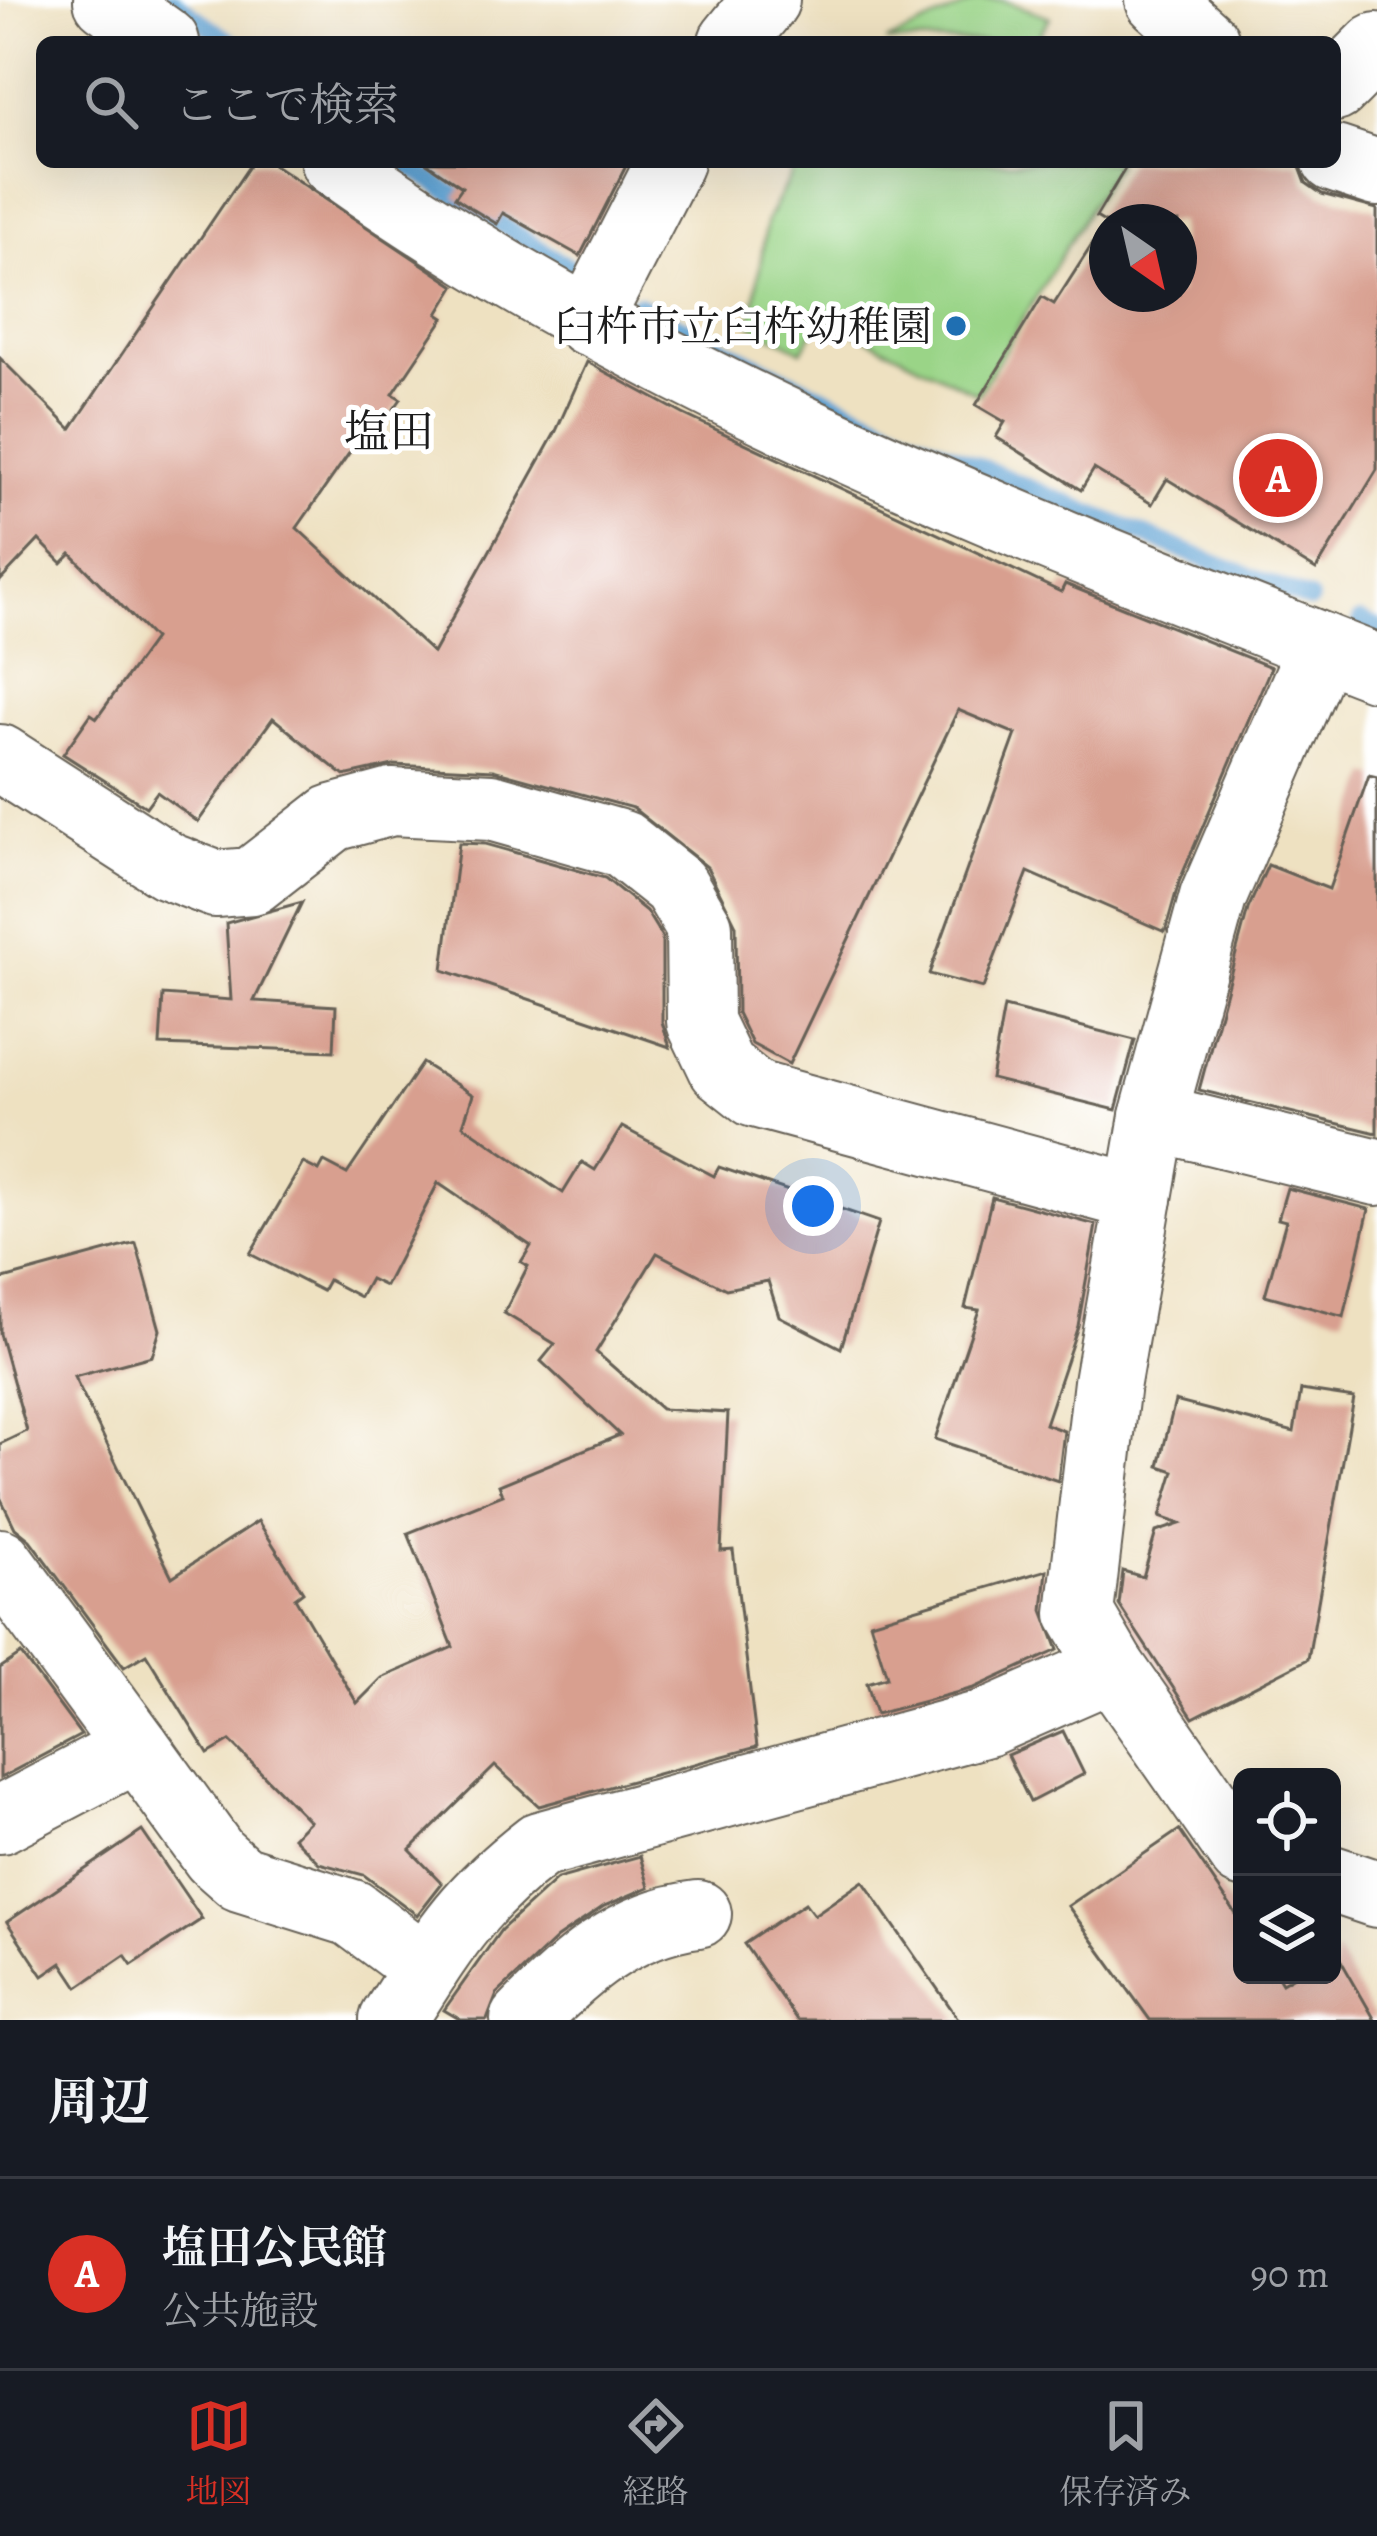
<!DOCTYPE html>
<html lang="ja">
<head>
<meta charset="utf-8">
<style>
  :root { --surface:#171b24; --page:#20242c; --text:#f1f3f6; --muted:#9ea1a6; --line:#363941; --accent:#d93025 }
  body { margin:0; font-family:Alegreya,"Noto Serif JP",serif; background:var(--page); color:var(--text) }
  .controls { position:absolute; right:36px; bottom:36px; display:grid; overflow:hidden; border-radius:18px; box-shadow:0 12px 48px #0002 }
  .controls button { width:108px; height:108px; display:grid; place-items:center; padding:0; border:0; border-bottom:3px solid var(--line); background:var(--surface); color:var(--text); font:60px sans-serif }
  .compass { position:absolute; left:1089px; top:204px; width:108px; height:108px; border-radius:50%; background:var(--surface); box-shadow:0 12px 48px #0002; rotate:146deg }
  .you { position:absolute; left:813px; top:1206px; width:42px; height:42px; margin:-30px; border:9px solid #fff; border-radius:50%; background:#1a73e8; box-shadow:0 0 0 18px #1a73e833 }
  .badge { display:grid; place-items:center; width:78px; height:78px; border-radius:50%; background:var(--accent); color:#fff; font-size:39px; font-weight:700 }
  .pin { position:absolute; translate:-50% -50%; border:6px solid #fff; box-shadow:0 3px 12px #0006 }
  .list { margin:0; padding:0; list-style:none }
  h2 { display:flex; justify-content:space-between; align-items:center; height:156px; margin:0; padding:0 48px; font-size:51px }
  h2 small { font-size:39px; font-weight:400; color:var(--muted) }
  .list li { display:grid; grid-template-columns:78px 1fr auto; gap:36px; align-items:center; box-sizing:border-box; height:192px; padding:0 48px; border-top:3px solid var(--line) }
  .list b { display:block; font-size:45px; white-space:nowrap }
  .list p { margin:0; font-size:39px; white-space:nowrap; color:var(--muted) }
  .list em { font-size:39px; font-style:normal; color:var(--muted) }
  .icon { flex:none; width:66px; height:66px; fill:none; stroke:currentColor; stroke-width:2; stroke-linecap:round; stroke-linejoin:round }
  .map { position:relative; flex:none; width:1377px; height:2020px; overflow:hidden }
  .search { position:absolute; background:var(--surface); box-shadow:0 12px 48px #0002; left:36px; right:36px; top:36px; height:132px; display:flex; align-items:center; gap:30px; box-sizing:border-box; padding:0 42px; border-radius:18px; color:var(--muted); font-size:45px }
  .sheet { height:348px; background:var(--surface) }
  nav { display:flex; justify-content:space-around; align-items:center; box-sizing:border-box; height:168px; border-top:3px solid var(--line); background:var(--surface); font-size:33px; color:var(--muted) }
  nav a { display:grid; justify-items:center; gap:6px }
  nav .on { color:var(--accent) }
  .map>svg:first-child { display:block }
  .green { fill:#9ad487; stroke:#5b7852; stroke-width:3 }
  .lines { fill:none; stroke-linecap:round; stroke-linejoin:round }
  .stream { stroke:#5ea2d3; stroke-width:18 }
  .building { fill:#d89f8f; fill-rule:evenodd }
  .minor-casing { stroke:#666156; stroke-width:70 }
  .minor { stroke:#fff; stroke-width:66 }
  .poi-dot { fill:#1f6fb2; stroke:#fff; stroke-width:4.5 }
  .labels { text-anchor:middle; stroke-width:10; stroke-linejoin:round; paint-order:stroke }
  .poi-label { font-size:42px; fill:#1c1c1c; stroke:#fff; text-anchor:end }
  .neighbourhood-label { font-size:45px; fill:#1c1c1c; stroke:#fff }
</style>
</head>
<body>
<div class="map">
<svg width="1377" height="2020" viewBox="0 0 1377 2020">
  <rect width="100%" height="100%" fill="#fff"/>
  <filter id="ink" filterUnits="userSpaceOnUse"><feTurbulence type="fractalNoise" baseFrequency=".00833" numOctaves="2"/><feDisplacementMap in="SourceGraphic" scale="24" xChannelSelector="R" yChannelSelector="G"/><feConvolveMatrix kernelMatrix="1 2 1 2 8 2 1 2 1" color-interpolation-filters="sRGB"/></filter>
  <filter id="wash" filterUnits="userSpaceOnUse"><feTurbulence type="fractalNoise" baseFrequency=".004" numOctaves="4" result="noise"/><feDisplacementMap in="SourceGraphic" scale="48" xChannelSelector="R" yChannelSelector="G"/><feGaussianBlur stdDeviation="2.7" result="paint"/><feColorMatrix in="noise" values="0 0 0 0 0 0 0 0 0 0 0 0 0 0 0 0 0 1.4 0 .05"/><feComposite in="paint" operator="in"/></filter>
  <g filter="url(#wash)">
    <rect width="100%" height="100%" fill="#eee1c1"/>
    <!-- green -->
    <g class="green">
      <polygon points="979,0 1002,0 1050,17 1035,42 886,42"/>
      <polygon points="798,162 1117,162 978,394 822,316 802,351 751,325 767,220"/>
    </g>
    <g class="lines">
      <!-- stream -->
      <g class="stream">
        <polyline points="171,0 231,42"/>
        <polyline points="402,162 577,272"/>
        <path d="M637,304C855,419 1081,512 1310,600"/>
        <polyline points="1361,621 1377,628"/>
      </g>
    </g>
    <g id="blocks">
      <!-- building -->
      <g class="building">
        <polygon points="252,162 270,162 455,286 438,314 444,318 393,394 401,399 368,446 359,439 297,528 433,653 556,431 587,362 683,414 1061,592 1065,584 1271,667 1179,882 1165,932 1028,872 983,988 929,974 1016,734 958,710 789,1064 752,1044 737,1013 736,925 707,867 633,808 493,770 393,765 344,776 273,718 198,822 157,792 146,807 63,754 91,714 97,718 154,639 71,554 62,563 39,540 0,581 0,358 71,429"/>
        <polygon points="425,162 628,162 580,256 503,213 497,224 474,210 455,197 462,187"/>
        <path d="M1129,162H1298L1306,183L1322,194L1377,209V470L1316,570L1167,479L1152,504L1094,469L1081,490L996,437L1005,422L976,405L1042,297L1054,304L1106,223L1096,217ZM1107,222H1179V294H1107Z"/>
        <polygon points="1369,775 1377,777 1377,1133 1199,1090 1248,909 1268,865 1329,889"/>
        <polygon points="459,843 485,844 605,878 646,911 662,937 662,1022 670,1047 443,970"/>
        <polygon points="302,902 254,1001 336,1006 334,1051 160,1045 163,995 231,1000 226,923"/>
        <polygon points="1004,1007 1135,1040 1116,1110 991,1079"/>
        <polygon points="422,1063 473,1095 463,1125 563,1193 582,1162 595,1170 622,1127 714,1176 719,1167 879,1222 841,1348 779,1316 768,1281 726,1289 657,1253 596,1352 661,1409 728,1413 721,1551 733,1550 757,1747 539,1806 495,1766 410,1850 442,1883 417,1915 364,1875 319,1863 293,1837 309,1821 230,1741 208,1754 146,1654 124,1667 30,1540 15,1528 0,1497 0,1444 27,1431 0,1334 0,1280 136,1243 160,1330 152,1356 74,1377 172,1577 258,1521 303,1592 295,1598 357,1703 382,1678 453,1647 408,1533 503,1495 499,1485 620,1435 541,1361 555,1344 504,1313 528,1266 521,1262 531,1246 438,1183 385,1286 370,1279 360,1297 328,1280 322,1291 250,1254 303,1163 319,1171 324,1162 347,1174"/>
        <polygon points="1287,1188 1369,1209 1344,1317 1265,1295 1286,1221 1278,1219"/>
        <polygon points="992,1197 1096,1225 1078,1326 1045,1424 1064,1431 1058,1481 935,1439 979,1310 965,1308"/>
        <polygon points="1301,1390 1354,1398 1308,1659 1193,1718 1119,1605 1123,1571 1143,1577 1156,1532 1180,1524 1160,1517 1174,1471 1159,1466 1175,1401 1294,1432"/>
        <polygon points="1047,1570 1043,1610 1058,1650 974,1688 876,1714 867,1683 887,1677 870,1622"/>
        <polygon points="21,1654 81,1735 0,1778 0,1668"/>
        <polygon points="1063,1731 1084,1774 1030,1802 1007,1755"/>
        <polygon points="1179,1830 1242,1923 1242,1975 1277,1975 1282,1983 1296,1975 1332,1975 1336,1952 1375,2020 1150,2020 1068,1906"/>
        <polygon points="142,1831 202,1919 132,1965 125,1955 78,1987 62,1963 43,1976 7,1922"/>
        <polygon points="640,1856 649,1887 604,1906 557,1938 497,1994 487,2020 461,2020 444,2010 501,1930 557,1879"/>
        <polygon points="863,1881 959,2020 797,2020 744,1944 805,1903 814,1915"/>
      </g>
    </g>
  </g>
  <g filter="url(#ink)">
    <use href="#blocks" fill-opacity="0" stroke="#666156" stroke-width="3"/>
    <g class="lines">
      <!-- minor casing -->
      <g class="minor-casing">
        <g id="minor">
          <polyline points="107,0 166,42"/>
          <polyline points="1159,0 1206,42"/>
          <polyline points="732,42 766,0"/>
          <polyline points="1335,88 1377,46"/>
          <polyline points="1335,159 1377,173"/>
          <path d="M334,162C649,386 1019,527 1377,668"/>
          <polyline points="588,322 670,162"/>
          <polyline points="0,758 168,866 215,884 252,881 333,818 392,802 491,807 622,844 675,886 699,927 700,1022 722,1068 755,1094 1139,1198"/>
          <polyline points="1153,1117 1377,1172"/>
          <polyline points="0,1562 137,1748"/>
          <polyline points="0,1820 137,1748 215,1856 240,1878 352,1913 426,1968"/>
          <polyline points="1242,1854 1112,1668 1080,1613 1107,1382 1153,1117 1213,897 1321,646"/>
          <polyline points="1332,1879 1377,1894"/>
          <path d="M393,2020C443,1942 464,1903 539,1845L986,1723L1112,1668"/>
          <path d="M524,2020C574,1969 624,1923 698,1914"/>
        </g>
      </g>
      <!-- minor -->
      <use href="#minor" class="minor"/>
    </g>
  </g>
  <!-- markers -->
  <circle class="poi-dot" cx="956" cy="326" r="12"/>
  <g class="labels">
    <!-- poi labels -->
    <g class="poi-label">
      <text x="932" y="341">臼杵市立臼杵幼稚園</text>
    </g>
    <!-- neighbourhood labels -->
    <g class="neighbourhood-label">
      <text x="389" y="447">塩田</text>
    </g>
  </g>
</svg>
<div class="controls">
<button><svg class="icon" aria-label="locate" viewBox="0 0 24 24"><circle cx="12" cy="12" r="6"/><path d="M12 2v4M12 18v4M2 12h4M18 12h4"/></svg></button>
<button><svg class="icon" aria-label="layers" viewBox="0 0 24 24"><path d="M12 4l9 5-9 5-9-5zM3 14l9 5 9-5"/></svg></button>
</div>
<svg class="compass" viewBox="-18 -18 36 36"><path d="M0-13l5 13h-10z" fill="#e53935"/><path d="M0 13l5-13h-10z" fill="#9ea1a6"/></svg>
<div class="you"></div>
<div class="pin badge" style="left:1278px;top:478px">A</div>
<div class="search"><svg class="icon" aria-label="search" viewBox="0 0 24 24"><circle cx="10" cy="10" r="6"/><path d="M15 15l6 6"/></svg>ここで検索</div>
</div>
<section class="sheet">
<h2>周辺<small></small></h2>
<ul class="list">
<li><span class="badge">A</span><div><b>塩田公民館</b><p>公共施設</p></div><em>90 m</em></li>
</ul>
</section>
<nav>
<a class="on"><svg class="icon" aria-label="map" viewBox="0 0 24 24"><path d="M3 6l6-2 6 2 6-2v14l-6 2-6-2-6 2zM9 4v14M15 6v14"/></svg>地図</a>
<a><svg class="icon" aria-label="directions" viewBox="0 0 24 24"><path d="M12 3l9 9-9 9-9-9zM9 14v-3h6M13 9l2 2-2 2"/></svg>経路</a>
<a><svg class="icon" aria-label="saved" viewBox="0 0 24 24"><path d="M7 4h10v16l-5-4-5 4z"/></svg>保存済み</a>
</nav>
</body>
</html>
